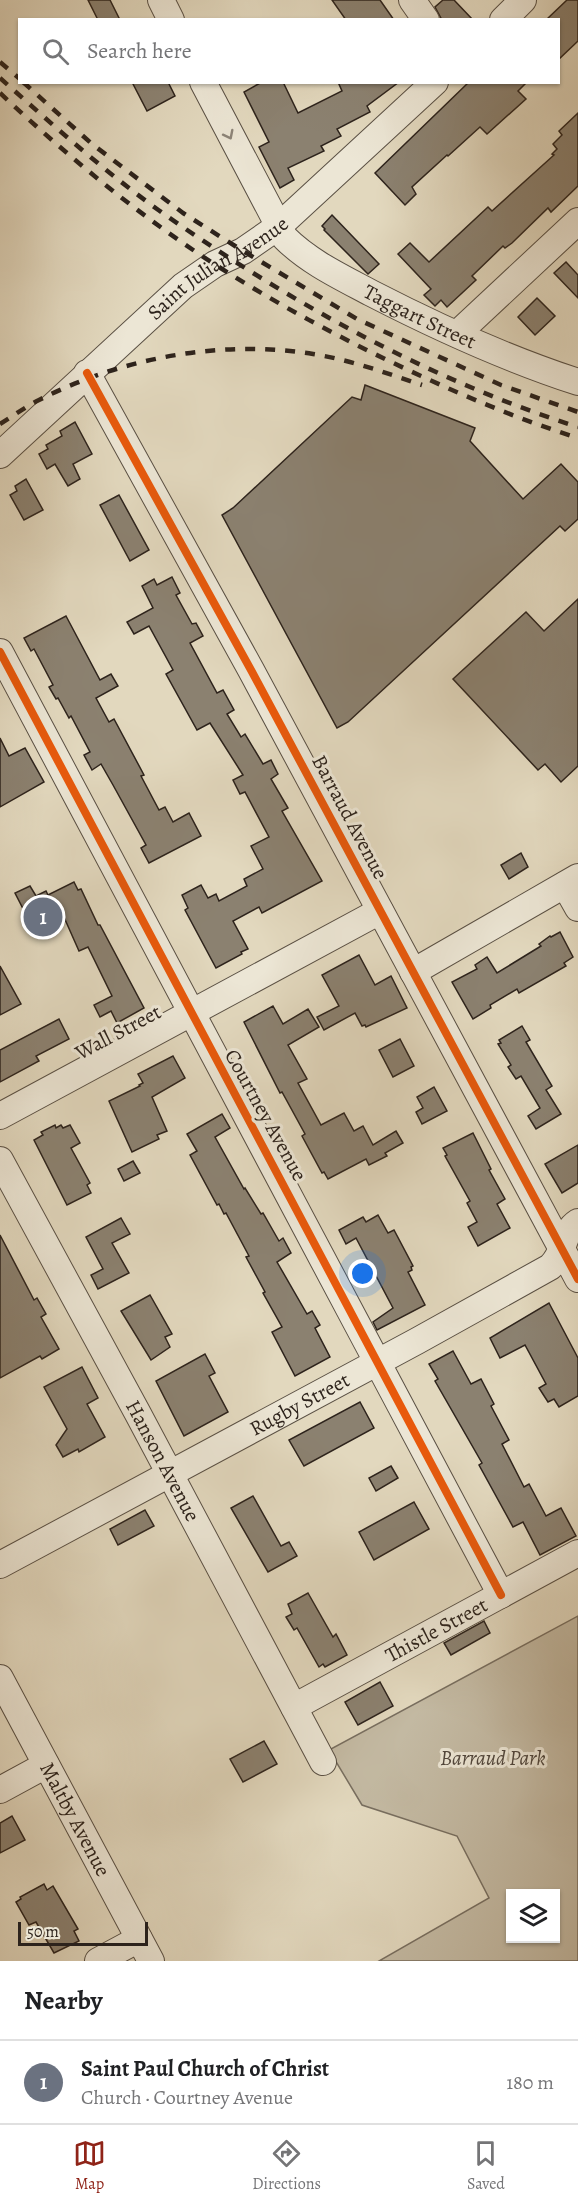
<!DOCTYPE html>
<html lang="en">
<head>
<meta charset="utf-8">
<style>
  :root { --surface:#fff; --page:#f2f2f2; --text:#202124; --muted:#757577; --line:#e0e0e0; --accent:#8f2418 }
  body { margin:0; font-family:Alegreya,serif; background:var(--page); color:var(--text) }
  .controls { position:absolute; right:18px; bottom:18px; display:grid; overflow:hidden; border-radius:0px; box-shadow:0 2px 4px #0004 }
  .controls button { width:54px; height:54px; display:grid; place-items:center; padding:0; border:0; border-bottom:2px solid var(--line); background:var(--surface); color:var(--text); font:30px sans-serif }
  .scale { position:absolute; left:18px; bottom:15px; width:130px; box-sizing:border-box; padding-left:6px; border:3px solid #2d231c; border-top:0; font-size:16px; line-height:21px; white-space:nowrap; color:#2d231c; -webkit-text-stroke:4px #ece6d5; paint-order:stroke }
  .you { position:absolute; left:363px; top:1274px; width:21px; height:21px; margin:-15px; border:4px solid #fff; border-radius:50%; background:#1a73e8; box-shadow:0 0 0 9px #1a73e833 }
  .badge { display:grid; place-items:center; width:39px; height:39px; border-radius:50%; background:var(--accent); color:#fff; font-size:20px; font-weight:700 }
  .pin { position:absolute; translate:-50% -50%; border:3px solid #fff; box-shadow:0 2px 6px #0006 }
  .list { margin:0; padding:0; list-style:none }
  h2 { display:flex; justify-content:space-between; align-items:center; height:78px; margin:0; padding:0 24px; font-size:26px }
  h2 small { font-size:20px; font-weight:400; color:var(--muted) }
  .list li { display:grid; grid-template-columns:39px 1fr auto; gap:18px; align-items:center; box-sizing:border-box; height:84px; padding:0 24px; border-top:2px solid var(--line) }
  .list b { display:block; font-size:22px; white-space:nowrap }
  .list p { margin:0; font-size:20px; white-space:nowrap; color:var(--muted) }
  .list em { font-size:20px; font-style:normal; color:var(--muted) }
  .icon { flex:none; width:33px; height:33px; fill:none; stroke:currentColor; stroke-width:2; stroke-linecap:round; stroke-linejoin:round }
  .map { position:relative; flex:none; width:578px; height:1961px; overflow:hidden }
  .search { position:absolute; background:var(--surface); box-shadow:0 2px 4px #0004; left:18px; right:18px; top:18px; height:66px; display:flex; align-items:center; gap:15px; box-sizing:border-box; padding:0 21px; border-radius:0px; color:var(--muted); font-size:22px }
  .sheet { height:162px; background:var(--surface) }
  nav { display:flex; justify-content:space-around; align-items:center; box-sizing:border-box; height:84px; border-top:2px solid var(--line); background:var(--surface); font-size:16px; color:var(--muted) }
  nav a { display:grid; justify-items:center; gap:3px }
  nav .on { color:var(--accent) }
  .map>svg:first-child { display:block }
  .green { fill:#c3b9a2; stroke:#786e5f; stroke-width:1.5; fill-rule:evenodd }
  .building { fill:#8b8170; stroke:#2d231c; stroke-width:1.5 }
  .lines { fill:none; stroke-linecap:round; stroke-linejoin:round }
  .minor-casing { stroke:#5a5044; stroke-width:28 }
  .minor { stroke:#ece6d5; stroke-width:26 }
  .rail { stroke:#2d231c; stroke-width:4.5; stroke-dasharray:10 10; stroke-linecap:butt }
  .cycleway-casing { stroke:#ece6d5; stroke-width:11 }
  .cycleway { stroke:#e8590c; stroke-width:8 }
  .oneway { stroke:#8c8478 }
  .labels { text-anchor:middle; stroke-width:6; stroke-linejoin:round; paint-order:stroke }
  .street-label { font-size:21px; fill:#2d231c; stroke:#ece6d5 }
  .park-label { font-size:21px; font-style:italic; fill:#52483e; stroke:#ece6d5 }
</style>
</head>
<body>
<div class="map">
<svg width="578" height="1961" viewBox="0 0 578 1961">
  <rect width="100%" height="100%" fill="#e2d8be"/>
  <filter id="stains"><feTurbulence type="fractalNoise" baseFrequency=".00333" numOctaves="4"/><feColorMatrix values="0 0 0 0 .2 0 0 0 0 .09 0 0 0 0 .02 0 0 0 .5 -.17"/></filter>
  <radialGradient id="worn" r=".72"><stop offset=".6" stop-color="#630" stop-opacity="0"/><stop offset="1" stop-color="#630" stop-opacity=".3"/></radialGradient>
  <!-- green -->
  <path class="green" d="M578,1616V1961H379L489,1898L457,1836L362,1805L329,1750ZM510,1894H556V1938H510Z"/>
  <!-- building -->
  <g class="building">
    <polygon points="88,0 110,0 120,20 98,20"/>
    <polygon points="332,0 380,0 394,20 346,20"/>
    <polygon points="443,0 454,0 473,20 442,20 435,7"/>
    <polygon points="567,0 578,0 578,41 558,60 558,20 546,20"/>
    <polygon points="132,82 168,82 175,96 147,111"/>
    <polygon points="262,82 283,82 298,113 342,91 338,82 399,82 367,106 370,112 337,129 341,136 321,146 324,151 288,168 294,180 280,188 259,147 269,142 244,92"/>
    <polygon points="469,82 527,82 518,91 526,99 487,134 480,127 448,156 447,155 412,187 416,194 405,205 375,173"/>
    <polygon points="578,113 578,186 551,212 548,208 512,243 505,248 503,246 472,276 476,280 447,307 441,300 435,306 424,295 431,289 398,254 410,243 429,262 488,207 492,211 554,155 552,154 557,149 553,144 562,135 559,131"/>
    <polygon points="332,215 379,264 368,274 324,230 325,229 322,226"/>
    <polygon points="566,262 578,275 578,298 554,273"/>
    <polygon points="537,298 555,316 535,335 518,317"/>
    <polygon points="365,385 475,428 470,441 523,499 561,464 578,482 578,519 565,531 560,526 348,722 337,728 222,515 233,508 352,397 361,400"/>
    <polygon points="75,422 92,454 73,464 80,479 68,486 55,464 47,469 39,454 48,449 46,445 62,436 60,431"/>
    <polygon points="26,479 43,510 24,520 10,495 17,491 15,486"/>
    <polygon points="119,495 149,550 130,561 100,505"/>
    <polygon points="172,577 180,593 176,595 192,624 196,623 203,636 190,643 217,693 223,690 234,710 227,714 241,737 245,734 263,764 271,760 278,774 271,779 288,808 282,811 322,881 262,913 259,907 233,921 248,949 241,952 242,954 216,968 185,910 188,908 182,895 201,885 208,898 216,894 219,901 247,886 244,879 263,869 251,846 269,837 245,792 240,794 233,780 243,775 210,723 197,730 166,674 173,670 149,626 134,634 127,622 153,608 142,586 154,579 157,585"/>
    <polygon points="578,599 578,766 561,782 545,764 538,770 453,679 526,612 544,631"/>
    <polygon points="66,616 100,680 111,674 118,686 96,698 109,722 114,719 144,775 141,776 159,810 165,807 173,822 189,813 201,836 149,863 141,848 146,845 113,785 101,764 92,770 84,755 90,752 71,716 69,718 58,698 56,699 49,687 53,685 34,649 31,651 24,638"/>
    <polygon points="0,738 9,756 25,748 44,782 0,807"/>
    <polygon points="521,853 528,867 509,879 501,865"/>
    <polygon points="74,882 78,890 81,889 98,925 100,925 144,1008 117,1023 111,1011 100,1017 94,1005 112,996 88,947 79,951 63,915 34,930 15,893 30,886 36,896 46,891 48,895"/>
    <polygon points="560,932 573,957 564,963 566,966 519,993 517,989 490,1005 491,1008 473,1019 452,982 477,969 475,965 487,957 497,973 541,946 539,944 550,936 551,937"/>
    <polygon points="359,955 375,985 391,976 407,1008 366,1027 365,1025 362,1026 355,1013 324,1030 317,1017 339,1006 322,975"/>
    <polygon points="0,966 21,1004 0,1015"/>
    <polygon points="273,1006 283,1024 308,1009 319,1027 288,1045 307,1079 298,1083 321,1125 344,1113 354,1131 363,1126 373,1145 396,1131 403,1143 385,1153 387,1156 369,1165 366,1159 328,1179 324,1172 322,1173 302,1136 305,1134 282,1092 280,1093 244,1022"/>
    <polygon points="59,1019 69,1039 36,1056 39,1061 0,1082 0,1050"/>
    <polygon points="522,1026 530,1040 526,1042 552,1086 546,1090 561,1114 536,1129 528,1116 540,1108 521,1076 516,1079 508,1067 511,1065 498,1044 501,1043 499,1040"/>
    <polygon points="400,1039 414,1066 393,1077 379,1050"/>
    <polygon points="173,1056 185,1078 152,1097 167,1131 157,1135 159,1139 132,1152 109,1101 140,1086 139,1085 143,1083 138,1074"/>
    <polygon points="434,1087 447,1111 422,1124 416,1112 423,1108 417,1097"/>
    <polygon points="222,1114 230,1128 215,1137 244,1189 245,1188 261,1214 263,1213 279,1241 283,1238 291,1253 277,1262 307,1314 312,1311 320,1325 315,1328 330,1357 295,1376 272,1332 282,1327 263,1293 265,1292 246,1257 249,1256 226,1213 224,1214 219,1204 217,1205 190,1155 197,1151 187,1134"/>
    <polygon points="55,1125 56,1128 61,1125 63,1128 70,1125 80,1143 71,1148 90,1183 87,1185 91,1193 67,1205 34,1140 43,1135 41,1132"/>
    <polygon points="473,1133 491,1169 489,1170 505,1199 497,1204 510,1228 478,1246 468,1227 477,1222 467,1203 470,1201 445,1156 447,1155 443,1148"/>
    <polygon points="578,1145 578,1183 562,1193 545,1164"/>
    <polygon points="133,1161 140,1173 124,1181 118,1169"/>
    <polygon points="378,1215 388,1233 394,1230 413,1266 411,1267 412,1270 408,1272 425,1305 377,1330 373,1322 393,1308 356,1238 346,1244 339,1230 363,1217 366,1222"/>
    <polygon points="121,1218 130,1234 112,1243 129,1273 98,1289 91,1275 103,1269 86,1237"/>
    <polygon points="0,1235 34,1300 37,1298 46,1314 41,1317 59,1349 42,1359 40,1356 0,1378"/>
    <polygon points="150,1295 172,1334 165,1337 170,1347 151,1360 121,1311"/>
    <polygon points="549,1303 578,1358 578,1396 559,1407 554,1399 548,1402 539,1388 546,1384 525,1345 500,1358 490,1338"/>
    <polygon points="453,1351 471,1384 481,1379 494,1404 491,1406 509,1440 502,1444 524,1487 529,1484 546,1516 561,1508 576,1536 540,1555 523,1522 513,1527 479,1465 482,1463 435,1381 438,1379 429,1364"/>
    <polygon points="205,1354 215,1373 209,1376 228,1412 184,1436 156,1381"/>
    <polygon points="82,1367 98,1398 87,1404 105,1437 79,1452 78,1449 63,1457 56,1445 67,1429 44,1387"/>
    <polygon points="360,1402 374,1428 304,1466 289,1440"/>
    <polygon points="391,1466 398,1478 376,1491 369,1478"/>
    <polygon points="253,1496 281,1546 289,1542 297,1556 268,1572 231,1508"/>
    <polygon points="414,1502 429,1529 374,1560 359,1532"/>
    <polygon points="145,1510 154,1526 118,1545 110,1529"/>
    <polygon points="308,1593 333,1637 336,1634 347,1655 325,1667 323,1664 319,1667 297,1628 294,1630 286,1617 292,1614 288,1604"/>
    <polygon points="484,1621 490,1633 451,1655 444,1643"/>
    <polygon points="380,1682 393,1706 358,1725 345,1702"/>
    <polygon points="264,1741 277,1764 243,1782 230,1759"/>
    <polygon points="12,1816 25,1840 0,1853 0,1823"/>
    <polygon points="44,1884 47,1890 53,1886 78,1929 74,1931 79,1941 54,1953 36,1922 29,1925 16,1902 21,1899 20,1897"/>
  </g>
  <g class="lines">
    <!-- minor casing -->
    <g class="minor-casing">
      <g id="minor">
        <polyline points="161,0 171,20"/>
        <polyline points="412,0 426,20"/>
        <polyline points="503,20 523,0"/>
        <path id="s1" d="M203,82L285,238C309,262 341,277 371,293C437,327 507,359 578,382"/>
        <polyline points="457,334 578,221"/>
        <polyline points="87,373 251,670 578,1279"/>
        <path id="s2" d="M0,455L183,286L215,264L243,251L279,226L435,82"/>
        <path d="M0,652C164,967 335,1280 501,1595"/>
        <polyline points="565,885 578,908"/>
        <polyline points="413,972 578,877"/>
        <polyline points="0,1116 380,911"/>
        <path id="s3" d="M0,1160L137,1412L323,1762"/>
        <path id="s4" d="M0,1565L417,1341L550,1267C566,1253 561,1233 578,1222"/>
        <path id="s5" d="M0,1678L151,1961"/>
        <path id="s6" d="M294,1707L578,1553"/>
        <polyline points="0,1790 46,1765"/>
        <polyline points="98,1961 139,1939"/>
      </g>
    </g>
    <!-- minor -->
    <use href="#minor" class="minor"/>
    <!-- rail -->
    <g class="rail">
      <polyline points="0,62 20,79"/>
      <path d="M0,78C53,125 106,173 164,214C291,303 430,380 578,427"/>
      <polyline points="23,82 92,144 183,213 243,251 357,319 501,385 578,412"/>
      <path d="M0,93C63,152 130,208 202,256C272,302 345,341 421,376C473,400 524,421 578,438"/>
      <path d="M0,424C13,416 25,407 39,400C121,358 222,339 313,354C351,360 386,373 422,385"/>
    </g>
    <!-- cycleway casing -->
    <g class="cycleway-casing">
      <g id="cycleway">
        <polyline points="87,373 251,670 578,1279"/>
        <path d="M0,652C164,967 335,1280 501,1595"/>
      </g>
    </g>
    <!-- cycleway -->
    <use href="#cycleway" class="cycleway"/>
  </g>
  <!-- one-way arrows -->
  <defs><path id="oneway-chevron" d="M-2-3.5L2.5 0L-2 3.5" fill="none" stroke-width="1.6" stroke-linecap="round" stroke-linejoin="round" transform="scale(1.5)"/></defs>
  <use class="oneway" href="#oneway-chevron" transform="translate(229 135) rotate(63)"/>
  <g class="labels">
    <!-- street labels -->
    <g class="street-label">
      <text dy="7" stroke="none"><textPath href="#s2" startOffset="288">Saint Julian Avenue</textPath></text>
      <text dy="7" stroke="none"><textPath href="#s1" startOffset="333">Taggart Street</textPath></text>
      <text transform="translate(350 817) rotate(62)" y="7">Barraud Avenue</text>
      <text transform="translate(118 1032) rotate(-28)" y="7">Wall Street</text>
      <text transform="translate(266 1115) rotate(61)" y="7">Courtney Avenue</text>
      <text dy="7" stroke="none"><textPath href="#s4" startOffset="340">Rugby Street</textPath></text>
      <text dy="7" stroke="none"><textPath href="#s3" startOffset="342">Hanson Avenue</textPath></text>
      <text dy="7" stroke="none"><textPath href="#s6" startOffset="162">Thistle Street</textPath></text>
      <text dy="7" stroke="none"><textPath href="#s5" startOffset="160">Maltby Avenue</textPath></text>
    </g>
    <!-- park labels -->
    <g class="park-label">
      <text x="493" y="1765">Barraud Park</text>
    </g>
  </g>
  <rect width="100%" height="100%" filter="url(#stains)"/>
  <rect width="100%" height="100%" fill="url(#worn)"/>
</svg>
<div class="controls">
<button><svg class="icon" aria-label="layers" viewBox="0 0 24 24"><path d="M12 4l9 5-9 5-9-5zM3 14l9 5 9-5"/></svg></button>
</div>
<div class="scale">50 m</div>
<div class="you"></div>
<div class="pin badge" style="left:43px;top:917px;background:#6b7280">1</div>
<div class="search"><svg class="icon" aria-label="search" viewBox="0 0 24 24"><circle cx="10" cy="10" r="6"/><path d="M15 15l6 6"/></svg>Search here</div>
</div>
<section class="sheet">
<h2>Nearby<small></small></h2>
<ul class="list">
<li><span class="badge" style="background:#6b7280">1</span><div><b>Saint Paul Church of Christ</b><p>Church · Courtney Avenue</p></div><em>180 m</em></li>
</ul>
</section>
<nav>
<a class="on"><svg class="icon" aria-label="map" viewBox="0 0 24 24"><path d="M3 6l6-2 6 2 6-2v14l-6 2-6-2-6 2zM9 4v14M15 6v14"/></svg>Map</a>
<a><svg class="icon" aria-label="directions" viewBox="0 0 24 24"><path d="M12 3l9 9-9 9-9-9zM9 14v-3h6M13 9l2 2-2 2"/></svg>Directions</a>
<a><svg class="icon" aria-label="saved" viewBox="0 0 24 24"><path d="M7 4h10v16l-5-4-5 4z"/></svg>Saved</a>
</nav>
</body>
</html>
